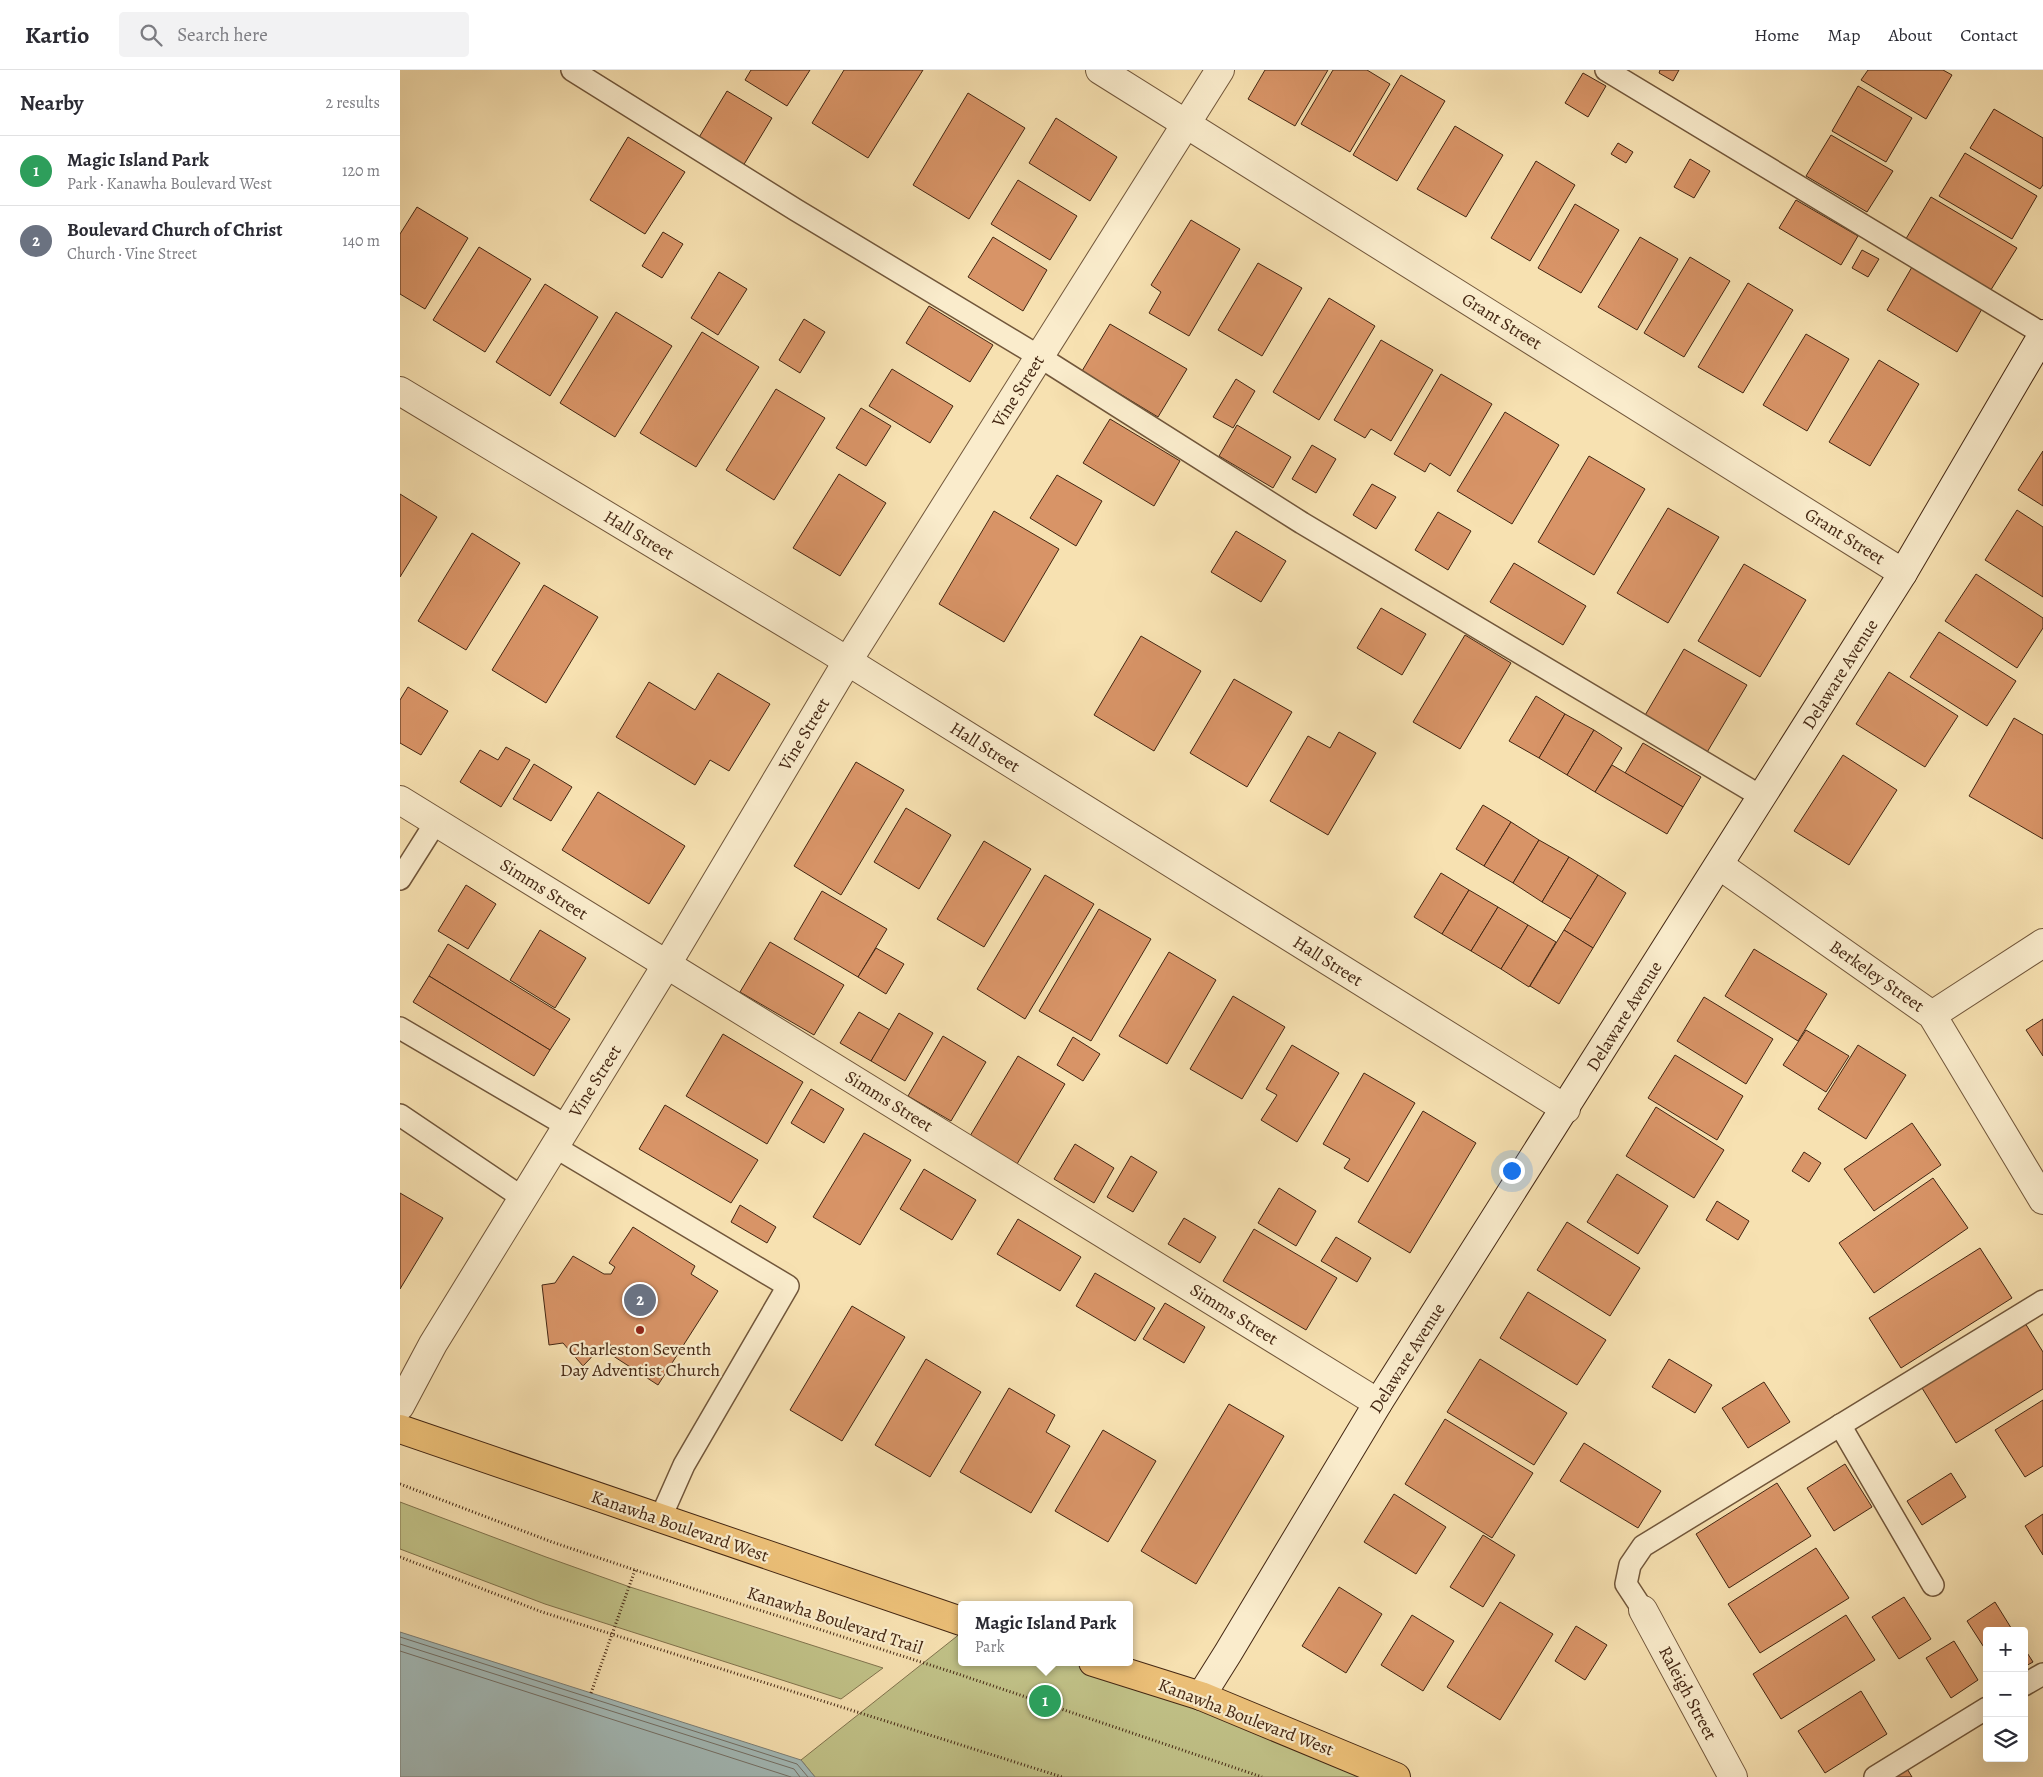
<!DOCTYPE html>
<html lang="en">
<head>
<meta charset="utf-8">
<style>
  :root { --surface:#fff; --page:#f2f2f3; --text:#2b2b33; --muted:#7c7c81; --line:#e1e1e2; --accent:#8f2418 }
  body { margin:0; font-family:Alegreya,serif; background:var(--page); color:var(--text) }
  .controls { position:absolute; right:15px; bottom:15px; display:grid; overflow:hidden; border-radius:5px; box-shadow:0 5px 20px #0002 }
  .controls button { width:45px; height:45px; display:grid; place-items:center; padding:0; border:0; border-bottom:1px solid var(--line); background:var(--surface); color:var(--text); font:25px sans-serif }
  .you { position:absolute; left:1111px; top:1100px; width:18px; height:18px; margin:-12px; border:4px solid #fff; border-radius:50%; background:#1a73e8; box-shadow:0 0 0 8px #1a73e833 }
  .badge { display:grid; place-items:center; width:32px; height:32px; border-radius:50%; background:var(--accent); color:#fff; font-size:16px; font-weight:700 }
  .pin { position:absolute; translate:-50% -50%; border:2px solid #fff; box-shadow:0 1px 5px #0006 }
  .popup { position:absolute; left:558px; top:1531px; width:175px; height:65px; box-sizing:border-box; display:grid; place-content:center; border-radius:5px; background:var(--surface); filter:drop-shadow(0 1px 4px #0005); font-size:16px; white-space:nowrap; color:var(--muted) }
  .popup b { font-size:19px; color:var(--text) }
  .popup::after { content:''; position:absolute; left:50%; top:100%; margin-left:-10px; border:10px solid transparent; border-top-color:var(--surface) }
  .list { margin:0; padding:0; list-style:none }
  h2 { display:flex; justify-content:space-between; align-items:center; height:65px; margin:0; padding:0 20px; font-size:21px }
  h2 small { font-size:16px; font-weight:400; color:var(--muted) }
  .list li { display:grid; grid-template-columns:32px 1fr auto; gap:15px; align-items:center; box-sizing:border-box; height:70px; padding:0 20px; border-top:1px solid var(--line) }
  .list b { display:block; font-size:19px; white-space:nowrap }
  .list p { margin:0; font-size:16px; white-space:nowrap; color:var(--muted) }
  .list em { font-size:16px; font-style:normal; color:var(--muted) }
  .icon { flex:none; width:28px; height:28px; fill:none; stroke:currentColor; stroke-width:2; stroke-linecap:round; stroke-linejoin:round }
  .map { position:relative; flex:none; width:1643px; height:1707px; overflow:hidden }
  header { display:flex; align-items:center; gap:30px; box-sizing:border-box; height:70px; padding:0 25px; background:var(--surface); border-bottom:1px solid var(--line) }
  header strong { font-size:24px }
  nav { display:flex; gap:28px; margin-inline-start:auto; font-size:18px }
  .search { width:350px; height:45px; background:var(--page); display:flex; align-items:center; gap:12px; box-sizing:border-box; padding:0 18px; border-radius:5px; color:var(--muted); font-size:19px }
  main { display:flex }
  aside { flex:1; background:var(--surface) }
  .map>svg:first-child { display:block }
  .green { fill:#c1c288; stroke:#82744e }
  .water { fill:#a3bab8; stroke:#7d7f76 }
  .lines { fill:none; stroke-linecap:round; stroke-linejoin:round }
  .shore { stroke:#747066; stroke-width:1 }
  .building { fill:#d89467; stroke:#442713 }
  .lane-casing { stroke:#71563a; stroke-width:24 }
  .street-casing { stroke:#71563a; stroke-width:30 }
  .secondary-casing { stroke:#442713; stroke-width:30 }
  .primary-casing { stroke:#442713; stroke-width:30 }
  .path { stroke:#442713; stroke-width:3; stroke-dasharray:1 2.5; stroke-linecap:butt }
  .lane { stroke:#faeccc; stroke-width:21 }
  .street { stroke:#faeccc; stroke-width:28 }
  .secondary { stroke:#faeccc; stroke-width:28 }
  .primary { stroke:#ecc078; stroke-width:28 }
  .poi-dot { fill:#8f2418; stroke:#faeccc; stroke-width:2 }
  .labels { text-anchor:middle; stroke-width:4.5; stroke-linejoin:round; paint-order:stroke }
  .street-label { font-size:18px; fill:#442713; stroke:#faeccc }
  .poi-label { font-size:18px; fill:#442713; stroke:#faeccc }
</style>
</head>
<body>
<header>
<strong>Kartio</strong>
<div class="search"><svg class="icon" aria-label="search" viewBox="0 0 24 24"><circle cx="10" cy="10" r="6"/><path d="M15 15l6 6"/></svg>Search here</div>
<nav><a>Home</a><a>Map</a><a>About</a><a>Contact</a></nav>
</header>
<main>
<aside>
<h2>Nearby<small>2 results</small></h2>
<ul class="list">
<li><span class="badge" style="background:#2e9e5b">1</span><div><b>Magic Island Park</b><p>Park · Kanawha Boulevard West</p></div><em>120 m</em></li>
<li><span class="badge" style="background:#6b7280">2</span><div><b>Boulevard Church of Christ</b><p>Church · Vine Street</p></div><em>140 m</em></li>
</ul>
</aside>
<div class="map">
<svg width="1643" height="1707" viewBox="0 0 1643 1707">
  <rect width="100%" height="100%" fill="#f7e1b1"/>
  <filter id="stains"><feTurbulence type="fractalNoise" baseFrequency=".004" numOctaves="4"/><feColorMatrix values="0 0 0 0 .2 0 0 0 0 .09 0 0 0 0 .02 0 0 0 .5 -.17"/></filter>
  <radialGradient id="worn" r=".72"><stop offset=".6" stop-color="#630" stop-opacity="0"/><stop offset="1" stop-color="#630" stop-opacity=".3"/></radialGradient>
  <!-- green -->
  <g class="green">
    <polygon points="0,1432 146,1487 230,1517 483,1598 441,1629 145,1534 0,1479"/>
    <polygon points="561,1563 561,1592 693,1592 996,1707 415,1707 401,1690"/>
  </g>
  <!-- water -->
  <polygon class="water" points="0,1562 401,1690 415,1707 0,1707"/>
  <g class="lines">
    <!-- shore -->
    <g class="shore">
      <polyline points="0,1567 397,1694 408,1707"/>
      <polyline points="0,1574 394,1699 400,1707"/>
      <polyline points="0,1581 391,1707"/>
    </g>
  </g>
  <!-- building -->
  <g class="building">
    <polygon points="351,0 410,0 387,36 345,10"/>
    <polygon points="444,0 523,0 468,88 412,53"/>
    <polygon points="865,0 928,0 895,56 848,29"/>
    <polygon points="933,0 967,0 990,14 950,82 901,54"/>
    <polygon points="1260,0 1279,0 1273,11 1259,3"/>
    <polygon points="1468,0 1543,0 1552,5 1526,49 1461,10"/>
    <polygon points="1183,3 1206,16 1188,47 1165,33"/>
    <polygon points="1001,5 1045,31 997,111 953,85"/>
    <polygon points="1458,16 1512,48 1486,92 1432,61"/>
    <polygon points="327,21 372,48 343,96 298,69"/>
    <polygon points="568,23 625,58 569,149 513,115"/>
    <polygon points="1594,39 1643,68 1643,115 1640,119 1570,78"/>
    <polygon points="656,48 717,87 690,131 629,93"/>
    <polygon points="1055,56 1103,85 1066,147 1017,119"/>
    <polygon points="1431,65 1493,101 1467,142 1406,106"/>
    <polygon points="228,67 285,102 245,164 190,130"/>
    <polygon points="1218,73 1233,82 1226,93 1211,84"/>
    <polygon points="1565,83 1637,126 1612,169 1539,126"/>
    <polygon points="1290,89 1310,101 1294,128 1274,117"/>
    <polygon points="1136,91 1175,115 1130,191 1091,168"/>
    <polygon points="618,110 677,146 650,190 591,154"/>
    <polygon points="1531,127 1617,178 1589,223 1504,172"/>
    <polygon points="1396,130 1458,166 1441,195 1379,158"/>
    <polygon points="1175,134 1219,160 1181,223 1138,198"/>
    <polygon points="17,137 68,168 25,239 0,224 0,164"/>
    <polygon points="791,150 840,179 789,266 749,243 761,222 751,215"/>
    <polygon points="263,162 283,174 262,208 242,196"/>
    <polygon points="593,167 647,200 623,241 568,207"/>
    <polygon points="1240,167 1278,189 1237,260 1198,237"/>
    <polygon points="79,177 131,209 85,282 33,250"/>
    <polygon points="1462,180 1479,189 1468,207 1452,198"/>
    <polygon points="1290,187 1330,211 1284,287 1244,263"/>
    <polygon points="858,193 902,218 862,286 818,260"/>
    <polygon points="1512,197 1582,239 1557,282 1487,240"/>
    <polygon points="319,202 347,219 318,265 291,248"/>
    <polygon points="1348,213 1393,240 1343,323 1298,297"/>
    <polygon points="145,214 198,247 150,326 96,292"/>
    <polygon points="929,228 975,256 919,350 873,322"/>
    <polygon points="529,236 593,275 570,312 506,273"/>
    <polygon points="216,242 272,276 215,367 160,333"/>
    <polygon points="404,249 425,262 400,303 379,290"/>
    <polygon points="710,254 787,299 758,347 682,301"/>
    <polygon points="302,262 359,297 296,397 240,363"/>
    <polygon points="1406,264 1449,289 1407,361 1363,335"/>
    <polygon points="981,270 1033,300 991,371 971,359 965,368 934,350"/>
    <polygon points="1479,290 1519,314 1470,396 1429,372"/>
    <polygon points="492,299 553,336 530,373 469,336"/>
    <polygon points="1041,304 1092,334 1050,406 1030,393 1025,402 994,384"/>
    <polygon points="836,309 855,321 833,358 813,347"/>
    <polygon points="376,319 425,348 374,430 326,400"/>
    <polygon points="461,338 491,356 466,396 436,378"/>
    <polygon points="1105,342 1159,375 1112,454 1057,421"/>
    <polygon points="710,349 780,391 754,436 683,393"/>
    <polygon points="837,355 891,387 873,418 819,386"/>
    <polygon points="912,375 936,389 916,423 892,409"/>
    <polygon points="1643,381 1643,436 1618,420"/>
    <polygon points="1189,386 1245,419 1194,505 1138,472"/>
    <polygon points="439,404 486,433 440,506 393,478"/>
    <polygon points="657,405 702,431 676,476 630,448"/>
    <polygon points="972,414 996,427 976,459 953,445"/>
    <polygon points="0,424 37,447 0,507"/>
    <polygon points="1268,438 1319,467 1268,553 1217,523"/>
    <polygon points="1617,440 1643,457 1643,527 1585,490"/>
    <polygon points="594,441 659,479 604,572 539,534"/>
    <polygon points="1038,442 1071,461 1048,500 1015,480"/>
    <polygon points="836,461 886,491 861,532 811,502"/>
    <polygon points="72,463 120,493 66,580 18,551"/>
    <polygon points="1114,493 1186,536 1163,575 1090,532"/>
    <polygon points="1344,494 1406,530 1360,607 1298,571"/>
    <polygon points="1576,504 1643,548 1643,558 1617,598 1545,551"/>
    <polygon points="144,515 198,547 146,633 92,600"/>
    <polygon points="981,538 1026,564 1002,605 957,578"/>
    <polygon points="1539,562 1616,611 1587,656 1510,607"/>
    <polygon points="1065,565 1111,593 1060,679 1013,652"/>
    <polygon points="741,566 801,601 754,681 694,645"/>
    <polygon points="1284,579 1347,615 1306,684 1244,647"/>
    <polygon points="1489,602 1558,646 1525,697 1456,654"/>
    <polygon points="318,603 370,634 329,701 310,690 295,715 216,667 249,612 295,640"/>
    <polygon points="834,609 892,642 847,717 790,683"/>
    <polygon points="8,617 48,641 21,685 0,673 0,630"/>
    <polygon points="1136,626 1165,644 1139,688 1109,671"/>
    <polygon points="1165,644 1194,660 1167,705 1139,688"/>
    <polygon points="1614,648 1643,665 1643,769 1569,726"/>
    <polygon points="1194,660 1222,678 1195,722 1167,705"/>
    <polygon points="939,662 976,683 928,765 870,731 908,666 930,678"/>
    <polygon points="1243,673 1301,707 1283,737 1225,703"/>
    <polygon points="106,677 130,690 101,737 60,712 80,680 98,690"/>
    <polygon points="1443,685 1497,720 1449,795 1394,761"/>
    <polygon points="456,692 504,720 441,825 394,796"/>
    <polygon points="134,694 172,717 151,751 113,729"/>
    <polygon points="1212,695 1283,737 1267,764 1195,722"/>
    <polygon points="198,722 285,776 249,834 162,780"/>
    <polygon points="1083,735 1111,752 1084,796 1056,779"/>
    <polygon points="506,738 551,765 519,819 474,792"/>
    <polygon points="1111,752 1139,770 1113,813 1084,796"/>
    <polygon points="1139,770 1169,787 1142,832 1113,813"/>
    <polygon points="584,771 631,799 584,877 537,849"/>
    <polygon points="1169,787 1198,805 1171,849 1142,832"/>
    <polygon points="1041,803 1069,820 1042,864 1014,847"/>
    <polygon points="645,805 694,834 625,949 577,919"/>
    <polygon points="1198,805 1226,823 1193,878 1164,860"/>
    <polygon points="66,815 96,834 68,879 38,861"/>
    <polygon points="1069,820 1098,837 1071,881 1042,864"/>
    <polygon points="422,821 487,859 458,907 394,869"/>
    <polygon points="1098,837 1128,855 1101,899 1071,881"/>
    <polygon points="699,839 751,869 691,971 639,941"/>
    <polygon points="1128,855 1156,872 1129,917 1101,899"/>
    <polygon points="140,860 186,888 155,938 110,910"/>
    <polygon points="1164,860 1193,878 1159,934 1130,916"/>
    <polygon points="370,872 444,915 414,965 340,922"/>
    <polygon points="48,874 170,949 150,980 29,906"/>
    <polygon points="476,878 504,894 486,924 458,907"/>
    <polygon points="1354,879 1427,924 1398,971 1325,926"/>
    <polygon points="769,882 816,910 767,994 719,966"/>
    <polygon points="29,906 150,980 134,1006 13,932"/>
    <polygon points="833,926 885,957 842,1029 790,999"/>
    <polygon points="1304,927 1373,969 1346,1014 1277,971"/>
    <polygon points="459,942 490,960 471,991 440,973"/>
    <polygon points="499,943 533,963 505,1011 471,991"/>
    <polygon points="1643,949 1643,986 1626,960"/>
    <polygon points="1406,960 1449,986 1426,1022 1383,995"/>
    <polygon points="323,964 403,1012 367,1074 286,1026"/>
    <polygon points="543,966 586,992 551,1051 508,1026"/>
    <polygon points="673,967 700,984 683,1011 657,995"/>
    <polygon points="892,975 939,1003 897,1072 861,1050 877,1025 866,1019"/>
    <polygon points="1458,975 1506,1005 1466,1069 1418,1039"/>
    <polygon points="1275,985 1343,1026 1317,1070 1248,1028"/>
    <polygon points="618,986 665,1014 617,1094 570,1066"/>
    <polygon points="964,1003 1015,1033 968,1112 944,1098 950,1089 923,1074"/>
    <polygon points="411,1019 444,1039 424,1073 391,1053"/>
    <polygon points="265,1035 358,1090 331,1133 239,1079"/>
    <polygon points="1256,1037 1324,1080 1294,1128 1226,1086"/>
    <polygon points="1023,1041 1076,1073 1010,1183 958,1152"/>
    <polygon points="1512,1053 1541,1095 1474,1141 1444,1099"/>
    <polygon points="464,1063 511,1090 460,1175 413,1147"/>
    <polygon points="675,1074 714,1098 694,1133 654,1109"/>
    <polygon points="1404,1082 1421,1093 1409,1112 1392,1101"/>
    <polygon points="731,1086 757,1102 733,1142 707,1127"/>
    <polygon points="524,1099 576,1130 552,1170 500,1139"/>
    <polygon points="1217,1104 1268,1136 1238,1184 1187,1152"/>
    <polygon points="1533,1108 1568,1158 1474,1223 1439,1173"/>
    <polygon points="879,1118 916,1141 896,1176 858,1153"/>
    <polygon points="0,1123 43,1148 0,1219"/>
    <polygon points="1317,1131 1349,1151 1338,1170 1306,1150"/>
    <polygon points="340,1135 376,1157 367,1173 331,1152"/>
    <polygon points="784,1148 816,1167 800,1193 768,1174"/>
    <polygon points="618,1149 681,1187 660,1221 597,1184"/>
    <polygon points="1167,1152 1240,1198 1210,1246 1137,1200"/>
    <polygon points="233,1157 295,1196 291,1204 318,1221 258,1315 207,1282 213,1277 206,1272 183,1296 163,1273 149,1275 142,1215 155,1213 173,1186 204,1204 211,1204 215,1197 209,1193"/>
    <polygon points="854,1159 937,1208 906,1260 823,1211"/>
    <polygon points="936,1167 971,1188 957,1212 921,1191"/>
    <polygon points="1580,1178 1612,1228 1501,1298 1469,1248"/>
    <polygon points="695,1203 755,1238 735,1271 676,1236"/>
    <polygon points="1128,1222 1206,1270 1177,1315 1100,1268"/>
    <polygon points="765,1233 805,1257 784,1293 743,1269"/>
    <polygon points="452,1236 505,1267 442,1371 390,1340"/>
    <polygon points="1625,1253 1643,1282 1643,1319 1556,1373 1522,1318"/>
    <polygon points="526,1289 581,1322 530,1407 475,1375"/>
    <polygon points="1080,1289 1167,1343 1134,1395 1047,1342"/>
    <polygon points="1269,1289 1312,1315 1295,1343 1252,1317"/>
    <polygon points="1364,1312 1390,1352 1348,1378 1322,1338"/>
    <polygon points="609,1318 655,1345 646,1362 670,1376 631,1443 560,1402"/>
    <polygon points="1643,1330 1643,1396 1625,1407 1595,1360"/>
    <polygon points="829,1334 884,1366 796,1514 741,1481"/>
    <polygon points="1045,1349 1133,1403 1092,1468 1005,1414"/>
    <polygon points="703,1360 756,1391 708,1472 655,1441"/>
    <polygon points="1184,1373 1261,1421 1238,1458 1160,1411"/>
    <polygon points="1445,1394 1472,1437 1434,1461 1407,1418"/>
    <polygon points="1551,1403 1566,1427 1522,1455 1507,1431"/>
    <polygon points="1377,1413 1411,1466 1329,1518 1296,1464"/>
    <polygon points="994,1424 1046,1457 1016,1504 964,1472"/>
    <polygon points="1643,1444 1643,1485 1625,1456"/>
    <polygon points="1083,1465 1115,1485 1083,1537 1050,1517"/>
    <polygon points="1416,1478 1449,1528 1360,1583 1328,1534"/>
    <polygon points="939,1517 982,1544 946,1603 902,1576"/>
    <polygon points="1504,1527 1531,1569 1499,1589 1472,1547"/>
    <polygon points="1100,1532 1153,1564 1100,1650 1047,1617"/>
    <polygon points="1595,1532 1613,1561 1587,1561 1587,1582 1567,1551"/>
    <polygon points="1012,1545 1054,1571 1023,1621 981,1595"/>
    <polygon points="1446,1545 1475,1590 1381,1649 1353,1604"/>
    <polygon points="1176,1556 1207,1575 1185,1610 1155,1591"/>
    <polygon points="1554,1571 1578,1610 1551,1628 1526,1588"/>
    <polygon points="1624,1578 1633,1592 1624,1597"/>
    <polygon points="1461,1621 1487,1664 1425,1703 1398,1661"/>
    <polygon points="1506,1697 1512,1707 1492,1707"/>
  </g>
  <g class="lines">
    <!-- lane casing -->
    <g class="lane-casing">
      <g id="lane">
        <polyline points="172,0 396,140 640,287 902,453 1362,727"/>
        <polyline points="1206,0 1643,264"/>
        <polyline points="0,809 36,752"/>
        <polyline points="0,958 167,1056"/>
        <polyline points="0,1045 123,1128"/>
        <polyline points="155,1077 388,1216 284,1395 260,1449"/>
        <polyline points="1440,1355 1533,1515"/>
        <polyline points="1243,1540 1226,1514 1230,1495 1243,1476 1643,1231"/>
        <polyline points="1624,1615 1643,1604"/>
        <polyline points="1475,1707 1587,1638"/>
      </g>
    </g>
    <!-- street casing -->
    <g class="street-casing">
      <g id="street">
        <polyline points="700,0 1503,503"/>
        <polyline points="0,321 428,579 1166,1039"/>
        <polyline points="0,730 978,1333"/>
        <polyline points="1319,795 1532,945 1643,1130"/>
        <polyline points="1532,945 1643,873"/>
        <polyline points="0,1336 33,1274 267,894 447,592 820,0"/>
        <polyline points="1243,1540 1333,1707"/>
      </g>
    </g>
    <!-- secondary casing -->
    <g class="secondary-casing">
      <polyline id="secondary" points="801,1626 828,1583 978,1333 1503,503 1643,264"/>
    </g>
    <!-- primary casing -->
    <g class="primary-casing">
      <g id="primary">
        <polyline points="0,1359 561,1551"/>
        <polyline points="693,1592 801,1626 996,1707"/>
      </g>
    </g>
    <!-- path -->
    <g class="path">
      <polyline points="0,1414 152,1472 235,1500 552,1602 862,1707"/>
      <polyline points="0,1487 142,1542 662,1707"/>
      <polyline points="191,1623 235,1500"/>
    </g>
    <!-- lane -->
    <use href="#lane" class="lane"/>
    <!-- street -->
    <use href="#street" class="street"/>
    <!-- secondary -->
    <use href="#secondary" class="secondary"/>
    <!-- primary -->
    <use href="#primary" class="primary"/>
  </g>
  <!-- markers -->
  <circle class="poi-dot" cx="240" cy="1260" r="5"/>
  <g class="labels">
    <!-- street labels -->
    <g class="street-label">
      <text transform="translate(1102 251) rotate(32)" y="6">Grant Street</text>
      <text transform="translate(618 321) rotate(-58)" y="6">Vine Street</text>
      <text transform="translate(239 465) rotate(31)" y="6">Hall Street</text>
      <text transform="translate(1445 466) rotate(32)" y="6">Grant Street</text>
      <text transform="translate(1440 604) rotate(-58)" y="6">Delaware Avenue</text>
      <text transform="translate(404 664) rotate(-59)" y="6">Vine Street</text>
      <text transform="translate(585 677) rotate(32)" y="6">Hall Street</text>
      <text transform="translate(144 819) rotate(32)" y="6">Simms Street</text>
      <text transform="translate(928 891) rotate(32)" y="6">Hall Street</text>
      <text transform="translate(1477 906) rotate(35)" y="6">Berkeley Street</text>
      <text transform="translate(1224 946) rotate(-58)" y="6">Delaware Avenue</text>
      <text transform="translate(195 1011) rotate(-58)" y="6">Vine Street</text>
      <text transform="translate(489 1031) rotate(32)" y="6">Simms Street</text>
      <text transform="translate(834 1244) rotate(32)" y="6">Simms Street</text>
      <text transform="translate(1007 1288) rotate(-58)" y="6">Delaware Avenue</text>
      <text transform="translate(280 1456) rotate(19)" y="6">Kanawha Boulevard West</text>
      <text transform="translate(435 1550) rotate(18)" y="6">Kanawha Boulevard Trail</text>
      <text transform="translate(1288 1623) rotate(62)" y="6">Raleigh Street</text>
      <text transform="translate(846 1647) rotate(21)" y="6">Kanawha Boulevard West</text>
    </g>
    <!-- poi labels -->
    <g class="poi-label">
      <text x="240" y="1285">Charleston Seventh<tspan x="240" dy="21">Day Adventist Church</tspan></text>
    </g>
  </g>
  <rect width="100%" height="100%" filter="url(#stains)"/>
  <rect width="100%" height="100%" fill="url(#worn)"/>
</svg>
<div class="controls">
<button>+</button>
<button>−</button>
<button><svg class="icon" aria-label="layers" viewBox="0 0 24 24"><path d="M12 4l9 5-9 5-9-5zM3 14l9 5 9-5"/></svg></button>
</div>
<div class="you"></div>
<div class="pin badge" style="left:645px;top:1631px;background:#2e9e5b">1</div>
<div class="popup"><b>Magic Island Park</b>Park</div>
<div class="pin badge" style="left:240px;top:1230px;background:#6b7280">2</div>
</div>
</main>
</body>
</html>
